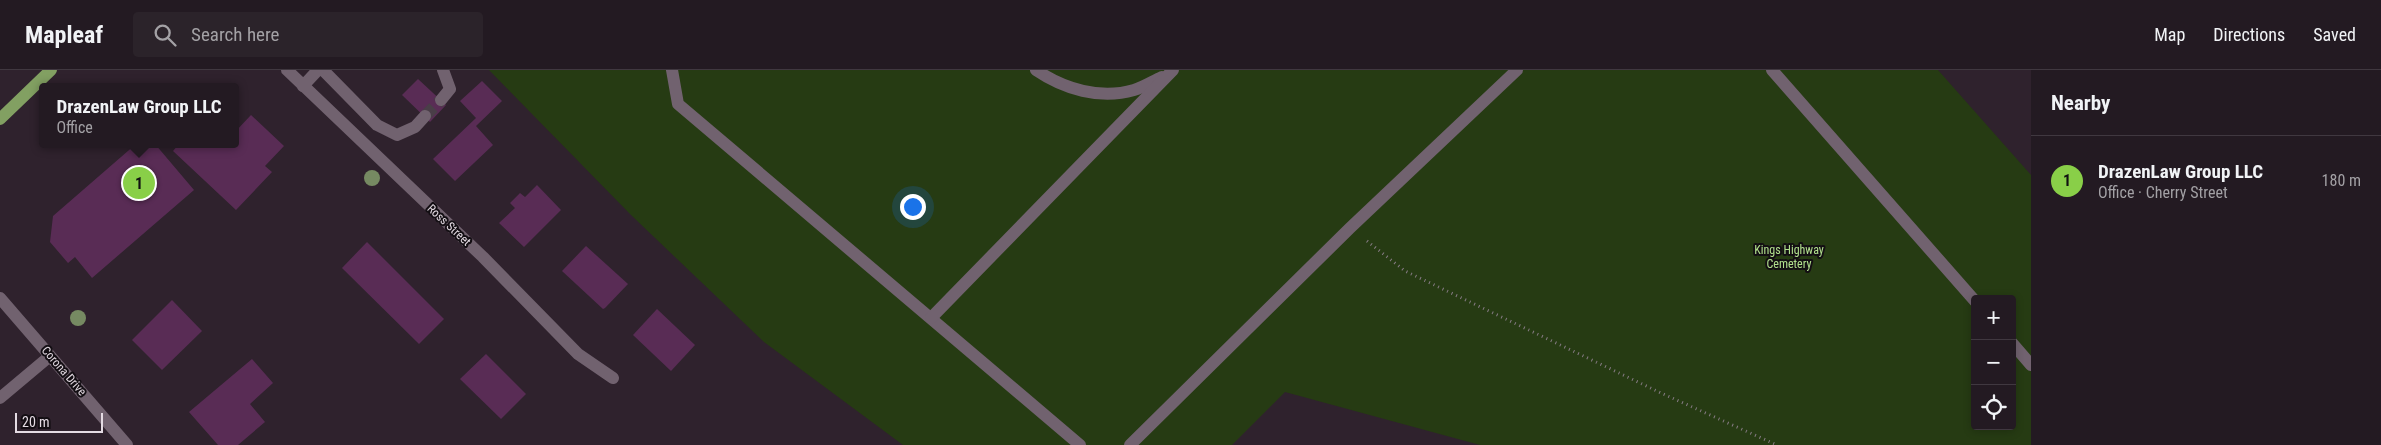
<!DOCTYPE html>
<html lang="en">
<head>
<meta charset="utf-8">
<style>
  :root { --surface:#231a22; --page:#2b232a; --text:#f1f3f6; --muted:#a3a1a5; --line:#403840; --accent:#89cf48 }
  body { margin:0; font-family:"Roboto Condensed",sans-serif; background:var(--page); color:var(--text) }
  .controls { position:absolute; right:15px; bottom:15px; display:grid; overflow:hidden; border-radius:5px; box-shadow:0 2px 8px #0003 }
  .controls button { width:45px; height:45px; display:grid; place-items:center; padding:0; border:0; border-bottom:1px solid var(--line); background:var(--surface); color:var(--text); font:25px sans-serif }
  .scale { position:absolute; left:15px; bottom:12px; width:88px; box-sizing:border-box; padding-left:5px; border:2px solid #e4dbe3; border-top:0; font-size:14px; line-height:18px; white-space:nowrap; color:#e4dbe3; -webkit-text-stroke:4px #130e13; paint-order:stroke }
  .you { position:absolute; left:912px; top:136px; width:18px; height:18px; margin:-12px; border:4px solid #fff; border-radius:50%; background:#1a73e8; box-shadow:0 0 0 8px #1a73e833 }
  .badge { display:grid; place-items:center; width:32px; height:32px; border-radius:50%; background:var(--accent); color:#111; font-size:16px; font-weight:700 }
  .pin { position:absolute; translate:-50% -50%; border:2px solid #fff; box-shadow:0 1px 5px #0006 }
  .popup { position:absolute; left:39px; top:13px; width:200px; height:65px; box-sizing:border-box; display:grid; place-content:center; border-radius:5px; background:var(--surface); filter:drop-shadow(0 1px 4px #0005); font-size:16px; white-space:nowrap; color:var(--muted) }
  .popup b { font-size:19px; color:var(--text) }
  .popup::after { content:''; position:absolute; left:50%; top:100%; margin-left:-10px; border:10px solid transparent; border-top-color:var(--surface) }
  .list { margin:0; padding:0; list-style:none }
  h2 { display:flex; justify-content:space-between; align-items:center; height:65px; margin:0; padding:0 20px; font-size:21px }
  h2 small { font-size:16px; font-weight:400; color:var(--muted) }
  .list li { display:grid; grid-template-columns:32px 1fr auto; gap:15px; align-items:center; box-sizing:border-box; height:90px; padding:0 20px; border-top:1px solid var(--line) }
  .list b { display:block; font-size:19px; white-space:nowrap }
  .list p { margin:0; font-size:16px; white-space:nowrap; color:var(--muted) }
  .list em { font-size:16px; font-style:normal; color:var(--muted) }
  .icon { flex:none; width:28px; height:28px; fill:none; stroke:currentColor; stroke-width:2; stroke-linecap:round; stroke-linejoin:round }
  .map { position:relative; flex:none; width:2031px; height:375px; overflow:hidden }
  header { display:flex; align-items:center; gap:30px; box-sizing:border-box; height:70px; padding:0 25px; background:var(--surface); border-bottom:1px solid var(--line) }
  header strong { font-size:24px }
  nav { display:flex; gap:28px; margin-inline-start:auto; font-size:18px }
  .search { width:350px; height:45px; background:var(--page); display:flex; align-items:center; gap:12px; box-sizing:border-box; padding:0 18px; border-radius:5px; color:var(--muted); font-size:19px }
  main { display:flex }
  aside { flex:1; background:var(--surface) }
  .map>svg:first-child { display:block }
  .green { fill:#263b13; fill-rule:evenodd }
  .building { fill:#592c55 }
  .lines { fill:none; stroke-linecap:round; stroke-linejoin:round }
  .minor-tunnel { stroke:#4a3e48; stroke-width:12; stroke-dasharray:12 6; stroke-linecap:butt }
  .path { stroke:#877c85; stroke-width:3; stroke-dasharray:1 4; stroke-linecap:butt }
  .minor { stroke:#71626f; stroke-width:12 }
  .major { stroke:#82a062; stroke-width:12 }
  .tree { fill:#768a62 }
  .labels { text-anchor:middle; stroke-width:4; stroke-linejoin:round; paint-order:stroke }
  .street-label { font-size:12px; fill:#e4dbe3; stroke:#130e13 }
  .park-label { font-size:12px; fill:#b1e08d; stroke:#130e13 }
</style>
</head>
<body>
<header>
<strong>Mapleaf</strong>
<div class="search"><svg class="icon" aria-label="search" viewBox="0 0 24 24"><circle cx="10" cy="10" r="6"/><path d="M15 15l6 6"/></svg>Search here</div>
<nav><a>Map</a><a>Directions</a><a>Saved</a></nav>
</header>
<main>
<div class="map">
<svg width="2031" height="375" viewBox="0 0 2031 375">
  <rect width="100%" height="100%" fill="#2f222d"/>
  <!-- green -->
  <path class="green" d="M489,0H1938L2031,105V375H1480L1285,322L1232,375H903L764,272L631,145ZM1975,229H2012V356H1975Z"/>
  <!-- building -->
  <g class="building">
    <polygon points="418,9 446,35 430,52 402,25"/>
    <polygon points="482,11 502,31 476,56 493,75 455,111 433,89 476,48 460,31"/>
    <polygon points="251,45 284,76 265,96 272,102 236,140 173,81 179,74 235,74 235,62"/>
    <polygon points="136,74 155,74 194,120 92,208 75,187 68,193 50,172 53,146"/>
    <polygon points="537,115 561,140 524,177 499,153 515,138 510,133 520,123 525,127"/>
    <polygon points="367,172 444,249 419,274 342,198"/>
    <polygon points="586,176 628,214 605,238 603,239 562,201"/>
    <polygon points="172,230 202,261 162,300 132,270"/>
    <polygon points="657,239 695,275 671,301 633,265"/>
    <polygon points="486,284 526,324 501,349 460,309"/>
    <polygon points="252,289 273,313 250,334 265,352 238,375 218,375 189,342"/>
  </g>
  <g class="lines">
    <!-- minor-tunnel -->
    <polyline class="minor-tunnel" points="425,46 441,30"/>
    <!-- path -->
    <polyline class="path" points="1367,171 1405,201 1661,323 1777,375"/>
    <!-- minor -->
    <g class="minor">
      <polyline points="287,0 483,187 578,284 613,308"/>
      <polyline points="323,0 377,55 397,65 415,57 425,46"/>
      <polyline points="672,0 678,34 1080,375"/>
      <path d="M1036,0C1064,19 1100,30 1134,20C1144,17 1153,11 1162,7"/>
      <polyline points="1772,0 1975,231"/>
      <polyline points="303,16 318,0"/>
      <polyline points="441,30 450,19 443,0"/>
      <polyline points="0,228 127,375"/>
      <polyline points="931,248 1173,0"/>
      <polyline points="2012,273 2031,295"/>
      <polyline points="0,328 50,286"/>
      <polyline points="1130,375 1350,158 1517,0"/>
    </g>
    <!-- major -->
    <polyline class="major" points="0,49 51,0"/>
  </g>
  <!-- trees -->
  <g class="tree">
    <circle cx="372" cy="108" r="8"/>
    <circle cx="78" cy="248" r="8"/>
  </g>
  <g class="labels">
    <!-- street labels -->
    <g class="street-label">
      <text transform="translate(449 155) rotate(43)" y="4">Ross Street</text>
      <text transform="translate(64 301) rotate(49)" y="4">Corona Drive</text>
    </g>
    <!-- park labels -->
    <g class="park-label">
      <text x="1789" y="184">Kings Highway<tspan x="1789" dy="14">Cemetery</tspan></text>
    </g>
  </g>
</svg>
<div class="controls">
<button>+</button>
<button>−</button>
<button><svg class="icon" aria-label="locate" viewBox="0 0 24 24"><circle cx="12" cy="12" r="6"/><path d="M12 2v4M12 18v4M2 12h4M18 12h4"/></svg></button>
</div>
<div class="scale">20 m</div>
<div class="you"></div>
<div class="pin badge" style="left:139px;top:113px">1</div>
<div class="popup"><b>DrazenLaw Group LLC</b>Office</div>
</div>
<aside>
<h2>Nearby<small></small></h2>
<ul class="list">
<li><span class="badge">1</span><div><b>DrazenLaw Group LLC</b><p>Office · Cherry Street</p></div><em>180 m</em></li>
</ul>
</aside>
</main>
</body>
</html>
